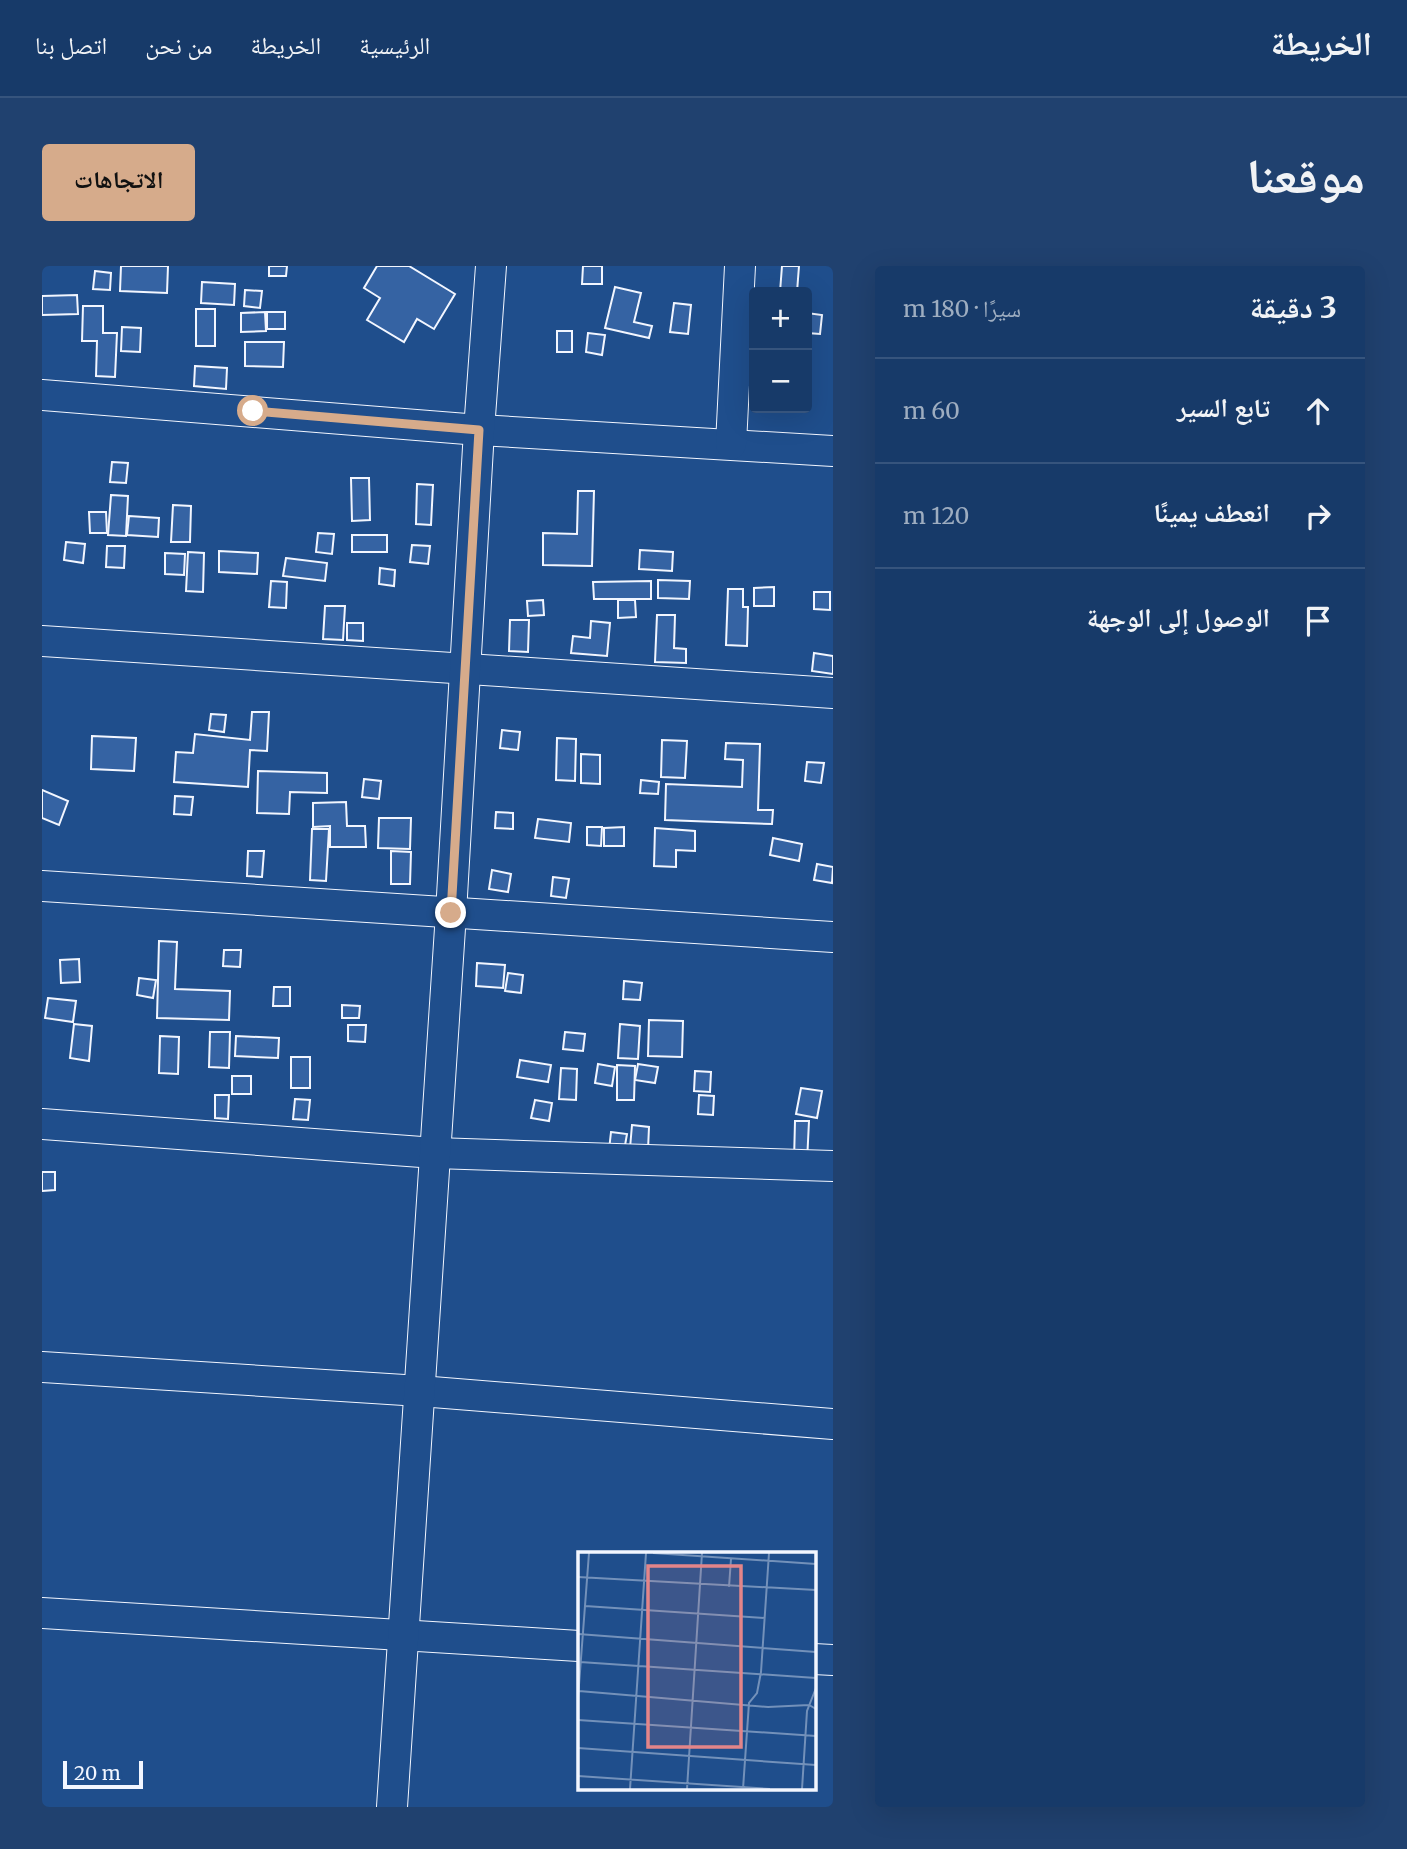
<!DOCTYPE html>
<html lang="ar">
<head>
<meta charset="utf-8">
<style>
  :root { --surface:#173a69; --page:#20416f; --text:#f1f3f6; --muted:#9eadc0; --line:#36547d; --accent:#d6ab8b }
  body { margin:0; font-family:Merriweather,"Noto Naskh Arabic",serif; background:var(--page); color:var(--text); direction:rtl }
  .controls { position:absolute; right:21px; top:21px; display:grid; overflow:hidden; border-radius:7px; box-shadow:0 7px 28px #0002 }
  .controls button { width:63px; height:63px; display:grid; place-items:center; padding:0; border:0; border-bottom:2px solid var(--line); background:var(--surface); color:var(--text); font:35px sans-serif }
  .scale { position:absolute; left:21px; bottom:18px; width:80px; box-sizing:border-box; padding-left:7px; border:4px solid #f2f6ff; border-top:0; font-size:19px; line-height:24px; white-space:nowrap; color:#f2f6ff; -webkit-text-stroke:5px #1f4e8c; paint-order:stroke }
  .stop { position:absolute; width:21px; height:21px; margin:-16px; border:5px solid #d6ab8b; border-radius:50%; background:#fff }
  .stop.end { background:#d6ab8b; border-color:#fff; box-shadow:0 2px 7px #0008 }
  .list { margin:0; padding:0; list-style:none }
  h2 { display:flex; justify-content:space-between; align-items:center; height:91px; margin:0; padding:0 28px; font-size:30px }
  h2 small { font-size:23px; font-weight:400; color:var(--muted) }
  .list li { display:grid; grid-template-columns:46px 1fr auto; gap:21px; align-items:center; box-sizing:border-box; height:105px; padding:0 28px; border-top:2px solid var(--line) }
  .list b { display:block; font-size:26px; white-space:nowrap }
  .list em { font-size:23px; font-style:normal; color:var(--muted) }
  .icon { flex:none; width:38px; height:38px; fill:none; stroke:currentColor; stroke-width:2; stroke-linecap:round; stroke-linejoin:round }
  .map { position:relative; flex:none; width:791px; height:1541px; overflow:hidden; direction:ltr; border-radius:7px }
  header { display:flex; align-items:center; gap:42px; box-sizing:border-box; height:98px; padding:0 35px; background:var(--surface); border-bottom:2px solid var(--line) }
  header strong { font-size:33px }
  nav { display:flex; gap:38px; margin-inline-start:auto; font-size:24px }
  .intro { display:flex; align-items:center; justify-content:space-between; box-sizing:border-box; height:168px; padding:0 42px }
  h1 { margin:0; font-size:49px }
  .button { padding:18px 32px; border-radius:7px; background:var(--accent); color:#111; font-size:24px; font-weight:700 }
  main { display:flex; gap:42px; padding:0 42px }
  aside { flex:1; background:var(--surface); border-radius:7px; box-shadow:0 7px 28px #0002 }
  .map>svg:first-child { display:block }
  .building { fill:#3563a3; stroke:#f2f6ff; stroke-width:2 }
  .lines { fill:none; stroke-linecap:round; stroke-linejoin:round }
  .minor-casing { stroke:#f2f6ff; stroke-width:32 }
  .minor { stroke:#1f4e8c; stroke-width:30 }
  .route { stroke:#d6ab8b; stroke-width:9 }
  .inset-road { fill:none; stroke:#7391ba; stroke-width:2 }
  .view { fill:#e38589; fill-opacity:0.15; stroke:#e38589; stroke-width:3.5 }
  .inset-edge { fill:none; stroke:#f2f6ff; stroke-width:3.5 }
</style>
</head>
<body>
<header>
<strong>الخريطة</strong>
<nav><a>الرئيسية</a><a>الخريطة</a><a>من نحن</a><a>اتصل بنا</a></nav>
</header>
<div class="intro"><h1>موقعنا</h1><a class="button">الاتجاهات</a></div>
<main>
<aside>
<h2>3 دقيقة<small>سيرًا · 180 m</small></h2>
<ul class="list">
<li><svg class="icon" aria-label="ahead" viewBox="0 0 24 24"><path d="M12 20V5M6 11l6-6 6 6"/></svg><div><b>تابع السير</b></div><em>60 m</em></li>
<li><svg class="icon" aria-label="right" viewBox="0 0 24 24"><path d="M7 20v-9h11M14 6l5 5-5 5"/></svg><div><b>انعطف يمينًا</b></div><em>120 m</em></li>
<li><svg class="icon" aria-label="arrive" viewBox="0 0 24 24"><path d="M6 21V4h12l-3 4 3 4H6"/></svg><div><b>الوصول إلى الوجهة</b></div></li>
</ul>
</aside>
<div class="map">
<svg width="791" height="1541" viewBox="0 0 791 1541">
  <rect width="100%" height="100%" fill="#1f4e8c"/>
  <!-- building -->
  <g class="building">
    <polygon points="79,0 126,0 125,27 78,25"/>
    <polygon points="227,0 245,0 244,10 227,10"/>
    <polygon points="335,0 367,0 413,28 392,63 375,53 362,76 325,54 338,32 322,22"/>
    <polygon points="541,0 560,0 560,18 540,18"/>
    <polygon points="740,0 757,0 755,26 738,26"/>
    <polygon points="53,5 69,7 68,24 51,23"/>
    <polygon points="160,16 193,18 192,39 159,37"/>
    <polygon points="573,21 599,27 592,56 610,60 607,72 563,62"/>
    <polygon points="203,24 220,25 218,42 202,40"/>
    <polygon points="35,29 36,48 0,49 0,30"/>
    <polygon points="632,37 649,39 646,68 628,66"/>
    <polygon points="41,40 61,40 61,67 75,67 73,111 54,110 55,75 40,75"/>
    <rect x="154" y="43" width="19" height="37"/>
    <polygon points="223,46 224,65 199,66 199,47"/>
    <rect x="225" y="46" width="18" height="17"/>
    <polygon points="765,47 780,49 778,68 765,67"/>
    <polygon points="80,61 99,62 98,86 79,85"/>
    <rect x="515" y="65" width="15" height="21"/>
    <polygon points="546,67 563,69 560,89 544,86"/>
    <polygon points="203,76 242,76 241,101 203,100"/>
    <polygon points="153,100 185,102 184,123 152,120"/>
    <polygon points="70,196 86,197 84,217 68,216"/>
    <polygon points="309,212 327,212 328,254 310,255"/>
    <polygon points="375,218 391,219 389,259 374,258"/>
    <polygon points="536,225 552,225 550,300 501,299 501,267 535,268"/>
    <polygon points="69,229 86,230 84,270 66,269"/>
    <polygon points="131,239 149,240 148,276 129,276"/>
    <polygon points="47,246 64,246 65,267 48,267"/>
    <polygon points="87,250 117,252 116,271 85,269"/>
    <polygon points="276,267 292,268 290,288 274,286"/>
    <rect x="310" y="269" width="35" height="17"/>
    <polygon points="24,276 43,278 41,297 22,294"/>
    <polygon points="370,279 388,280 386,298 368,296"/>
    <polygon points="65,280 83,280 82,302 64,301"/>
    <polygon points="598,284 631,286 630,305 597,303"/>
    <polygon points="177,285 216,287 215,308 177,306"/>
    <polygon points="146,286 162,287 161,326 144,325"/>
    <polygon points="123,287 143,288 142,309 123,308"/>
    <polygon points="244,292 285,297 283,315 241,310"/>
    <polygon points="338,302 353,304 352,320 337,318"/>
    <polygon points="616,314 648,315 647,333 616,332"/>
    <polygon points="229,315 245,316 244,342 227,341"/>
    <polygon points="609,315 609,333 552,333 551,316"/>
    <polygon points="732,321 732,340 712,340 712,322"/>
    <polygon points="686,323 701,323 701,341 706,341 705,380 684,379"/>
    <polygon points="772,326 788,326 788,344 772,343"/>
    <polygon points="501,334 502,349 486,350 485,335"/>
    <polygon points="576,334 593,334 594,351 576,352"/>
    <polygon points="283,340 303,340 301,374 281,373"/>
    <polygon points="615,349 633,349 632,382 644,383 644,397 613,396"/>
    <polygon points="468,354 487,354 486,386 467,385"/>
    <polygon points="549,355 568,357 565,390 529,387 531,370 548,372"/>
    <polygon points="305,357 321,357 321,375 305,374"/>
    <polygon points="772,387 791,390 791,408 770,405"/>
    <polygon points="210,446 227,446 225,485 208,484 206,521 132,516 134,486 151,487 153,468 208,474"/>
    <polygon points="169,448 184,449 182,466 167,464"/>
    <polygon points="460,464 478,466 476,484 458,482"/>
    <polygon points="50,470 94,472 92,505 49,503"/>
    <polygon points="515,472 534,473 533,515 514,514"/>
    <polygon points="620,474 645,475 643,512 619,511"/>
    <polygon points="684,477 718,478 716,544 731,544 730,558 623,554 624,518 700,521 701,494 683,493"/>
    <polygon points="539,488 558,489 558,518 539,517"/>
    <polygon points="765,496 782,497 779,517 763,515"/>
    <polygon points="216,505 285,507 285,527 248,526 247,548 215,547"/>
    <polygon points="322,513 339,515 337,533 320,531"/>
    <polygon points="599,514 617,516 616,528 598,527"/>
    <polygon points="0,524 26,535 17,559 0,552"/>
    <polygon points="133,530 151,531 149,549 132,548"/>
    <polygon points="304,536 305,560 323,560 324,581 288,581 288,560 271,561 271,537"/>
    <polygon points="454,546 471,547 471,563 453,562"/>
    <polygon points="337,552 369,552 368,583 336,582"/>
    <polygon points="496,553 529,557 527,576 493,572"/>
    <polygon points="545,561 560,561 559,580 545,579"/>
    <polygon points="582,561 582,580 562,580 562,562"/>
    <polygon points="613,562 653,565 653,585 634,584 634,601 612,600"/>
    <polygon points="270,563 287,563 284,615 268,614"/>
    <polygon points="731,572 760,578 757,595 728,589"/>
    <polygon points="206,585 222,585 220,611 205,610"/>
    <polygon points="349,585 369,586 368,618 349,618"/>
    <polygon points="775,598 791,601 790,617 772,614"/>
    <polygon points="450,604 469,608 466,626 447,623"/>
    <polygon points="511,611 527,613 524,632 509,630"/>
    <polygon points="117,675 135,676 133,723 188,725 187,754 115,752"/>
    <polygon points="182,684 199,684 198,701 181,700"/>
    <polygon points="37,693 38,716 19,717 18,694"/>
    <polygon points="435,697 463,699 461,722 434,720"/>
    <polygon points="466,707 481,709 479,727 463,725"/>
    <polygon points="97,712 114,714 111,732 95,729"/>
    <polygon points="582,715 600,717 598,734 581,733"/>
    <polygon points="232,721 248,721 248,740 231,740"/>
    <polygon points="6,732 34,735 31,756 3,752"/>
    <polygon points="300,739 318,740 317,752 300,752"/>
    <polygon points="607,754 641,755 640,791 606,790"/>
    <polygon points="32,758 50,760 47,795 28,792"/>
    <polygon points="578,758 598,760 596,793 576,792"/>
    <polygon points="306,759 324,759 323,776 306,775"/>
    <polygon points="168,766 188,766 187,802 167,801"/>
    <polygon points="523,766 543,768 541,785 521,783"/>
    <polygon points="118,770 137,771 136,808 117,807"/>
    <polygon points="194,770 237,772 236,792 193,790"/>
    <rect x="249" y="791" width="19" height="31"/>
    <polygon points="478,794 509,799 506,816 475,811"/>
    <polygon points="556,798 573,801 570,820 553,817"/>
    <polygon points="596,798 616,801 613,817 593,814"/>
    <polygon points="575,799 593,800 592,834 575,834"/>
    <polygon points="519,802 535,803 534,834 517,833"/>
    <polygon points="653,805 669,806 668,826 652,825"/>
    <rect x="190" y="810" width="19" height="18"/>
    <polygon points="759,822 780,825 775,852 754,848"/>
    <polygon points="173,829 187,829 186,853 173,852"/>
    <polygon points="657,829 672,830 671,849 656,848"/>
    <polygon points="253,833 268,834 266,854 251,853"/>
    <polygon points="493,834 510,837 507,855 489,852"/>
    <polygon points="753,855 767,855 765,896 752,895"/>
    <polygon points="590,859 607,861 606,884 588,882"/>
    <polygon points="569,866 585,868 582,885 567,884"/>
    <polygon points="0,906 13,906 13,924 0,925"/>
  </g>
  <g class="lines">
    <!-- minor casing -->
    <g class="minor-casing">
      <g id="minor">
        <polyline points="0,129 437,164 791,185"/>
        <polyline points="689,178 698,0"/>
        <polyline points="0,375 791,427"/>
        <polyline points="0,620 791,671"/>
        <polyline points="0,858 393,887 791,900"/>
        <polyline points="0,1101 378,1125 791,1158"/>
        <polyline points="0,1347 537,1380"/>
        <polyline points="772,1393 791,1394"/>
        <polyline points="350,1541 409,647 437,164 449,0"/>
      </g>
    </g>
    <!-- minor -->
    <use href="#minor" class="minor"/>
  </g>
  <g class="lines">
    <!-- route -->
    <polyline class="route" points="211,145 437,164 409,647"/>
  </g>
  <!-- overview -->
  <g transform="translate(536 1286)">
    <rect width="238" height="238" fill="#1f4e8c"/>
    <path class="inset-road" d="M75,1L238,12M0,25L238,38M151,35L153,7M7,54L187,66M0,82L238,100M2,110L238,126M1,139L190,155L231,153L238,157M0,146L11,1M0,168L238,184M0,196L238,213M0,224L192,237M52,237L68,1M109,237L124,1M165,237L171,151L179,141L183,120L191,1M224,237L229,159L238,136"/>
    <path class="view" d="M70,14H163V195H70Z"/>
    <rect width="238" height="238" class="inset-edge"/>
  </g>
</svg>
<div class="controls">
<button>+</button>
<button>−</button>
</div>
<div class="scale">20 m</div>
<div class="stop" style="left:211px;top:145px"></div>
<div class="stop end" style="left:409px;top:647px"></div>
</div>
</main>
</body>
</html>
